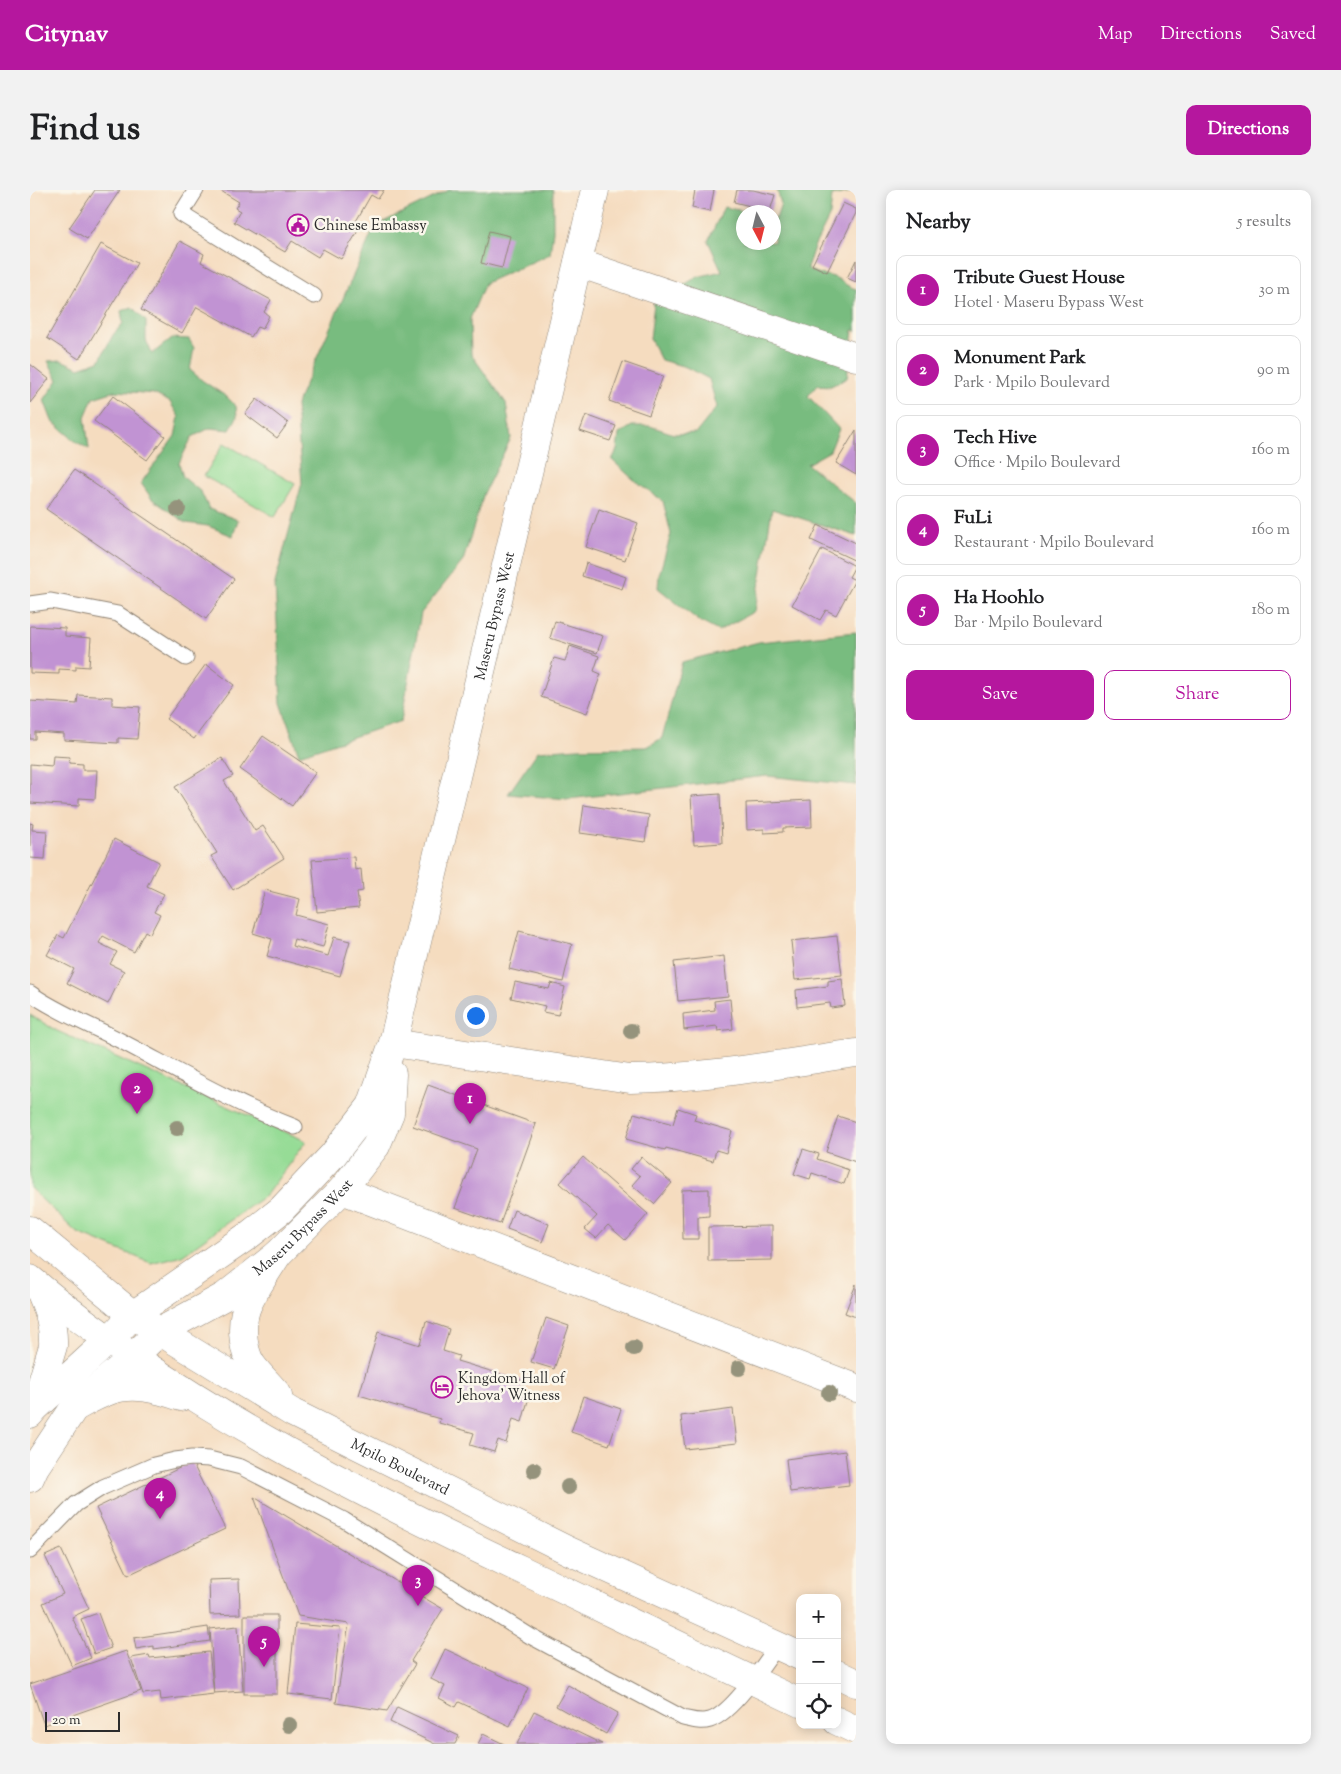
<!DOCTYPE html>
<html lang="en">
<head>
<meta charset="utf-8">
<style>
  :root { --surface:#fff; --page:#f2f2f2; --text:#202124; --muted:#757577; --line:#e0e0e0; --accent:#b5179e }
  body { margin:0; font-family:"Sorts Mill Goudy",serif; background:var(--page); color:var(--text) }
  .controls { position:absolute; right:15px; bottom:15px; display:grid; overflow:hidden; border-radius:10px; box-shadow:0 2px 12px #0003 }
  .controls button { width:45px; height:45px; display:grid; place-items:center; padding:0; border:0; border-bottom:1px solid var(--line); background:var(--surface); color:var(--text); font:25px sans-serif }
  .compass { position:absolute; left:706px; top:15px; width:45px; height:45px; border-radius:50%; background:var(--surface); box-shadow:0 2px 12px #0003; rotate:173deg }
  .scale { position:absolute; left:15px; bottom:12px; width:75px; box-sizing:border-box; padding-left:5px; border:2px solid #2b2b2b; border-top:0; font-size:14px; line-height:18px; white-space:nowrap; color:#2b2b2b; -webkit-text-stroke:4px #fbf7ec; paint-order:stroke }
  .you { position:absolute; left:445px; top:825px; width:18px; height:18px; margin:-12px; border:4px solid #fff; border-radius:50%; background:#1a73e8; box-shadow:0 0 0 8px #1a73e833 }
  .badge { display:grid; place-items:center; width:32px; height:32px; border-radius:50%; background:var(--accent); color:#fff; font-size:16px; font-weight:700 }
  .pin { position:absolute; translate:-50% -41px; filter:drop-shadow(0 1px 2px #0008) }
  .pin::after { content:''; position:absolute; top:26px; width:18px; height:15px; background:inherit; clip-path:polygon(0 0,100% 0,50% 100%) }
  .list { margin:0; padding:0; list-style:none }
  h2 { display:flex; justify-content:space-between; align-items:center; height:65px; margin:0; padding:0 20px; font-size:21px }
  h2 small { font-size:16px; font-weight:400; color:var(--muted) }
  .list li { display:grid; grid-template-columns:32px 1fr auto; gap:15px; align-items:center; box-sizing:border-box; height:70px; margin:0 10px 10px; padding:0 10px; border:1px solid var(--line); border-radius:10px }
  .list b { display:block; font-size:19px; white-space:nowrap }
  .list p { margin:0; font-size:16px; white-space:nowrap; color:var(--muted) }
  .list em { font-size:16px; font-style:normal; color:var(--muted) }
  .actions { display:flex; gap:10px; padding:15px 20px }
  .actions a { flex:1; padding:11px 0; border:1px solid var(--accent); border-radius:10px; text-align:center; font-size:18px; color:var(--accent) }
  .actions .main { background:var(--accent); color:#fff }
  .icon { flex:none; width:28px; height:28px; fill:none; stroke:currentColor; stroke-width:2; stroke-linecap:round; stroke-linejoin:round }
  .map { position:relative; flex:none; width:826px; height:1554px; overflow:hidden; border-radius:10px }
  header { display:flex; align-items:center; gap:30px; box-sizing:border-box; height:70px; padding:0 25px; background:var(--accent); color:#fff }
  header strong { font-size:24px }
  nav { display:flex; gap:28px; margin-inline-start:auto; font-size:18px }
  .intro { display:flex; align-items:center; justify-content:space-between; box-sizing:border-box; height:120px; padding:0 30px }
  h1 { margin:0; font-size:35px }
  .button { padding:12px 22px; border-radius:10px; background:var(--accent); color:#fff; font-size:18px; font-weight:700 }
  main { display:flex; gap:30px; padding:0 30px }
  aside { flex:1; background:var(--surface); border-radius:10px; box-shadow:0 2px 12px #0003 }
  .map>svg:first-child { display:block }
  .green { fill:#96dc96; stroke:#608460 }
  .forest { fill:#78bc7f; stroke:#527455 }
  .building { fill:#c193d3 }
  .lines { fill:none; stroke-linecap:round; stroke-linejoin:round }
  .service-casing { stroke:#908475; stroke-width:17 }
  .minor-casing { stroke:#908475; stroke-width:29 }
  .primary-casing { stroke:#908475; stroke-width:29 }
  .trunk-casing { stroke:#908475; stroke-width:29 }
  .service { stroke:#fff; stroke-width:15 }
  .minor { stroke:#fff; stroke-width:28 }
  .primary { stroke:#fff; stroke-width:28 }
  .trunk { stroke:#fff; stroke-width:28 }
  .tree { fill:#95937c }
  .labels { text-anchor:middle; stroke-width:5; stroke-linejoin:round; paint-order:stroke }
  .poi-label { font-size:15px; fill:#2b2b2b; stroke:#fbf7ec; text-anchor:start }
  .street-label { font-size:15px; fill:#2b2b2b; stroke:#fbf7ec }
</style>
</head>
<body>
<header>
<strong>Citynav</strong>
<nav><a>Map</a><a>Directions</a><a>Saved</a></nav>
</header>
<div class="intro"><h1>Find us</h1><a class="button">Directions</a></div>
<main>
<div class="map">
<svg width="826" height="1554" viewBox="0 0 826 1554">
  <rect width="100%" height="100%" fill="#fbf7ec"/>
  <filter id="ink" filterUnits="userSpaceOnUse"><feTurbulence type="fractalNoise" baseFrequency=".02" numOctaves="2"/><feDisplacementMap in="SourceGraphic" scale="10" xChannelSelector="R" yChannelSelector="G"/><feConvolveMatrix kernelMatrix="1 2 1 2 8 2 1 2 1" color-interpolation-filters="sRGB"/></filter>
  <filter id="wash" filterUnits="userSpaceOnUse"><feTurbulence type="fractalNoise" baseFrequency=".0096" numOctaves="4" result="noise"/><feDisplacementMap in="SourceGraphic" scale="20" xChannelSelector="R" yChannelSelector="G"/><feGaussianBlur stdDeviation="1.12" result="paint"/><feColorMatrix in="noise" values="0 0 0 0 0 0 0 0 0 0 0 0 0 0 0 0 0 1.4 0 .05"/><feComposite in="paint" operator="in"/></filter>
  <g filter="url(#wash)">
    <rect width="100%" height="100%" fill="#f5dcbf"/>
    <!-- green -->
    <g class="green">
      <polygon points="194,253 265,294 245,327 174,286"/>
      <polygon points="0,825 27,841 276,951 236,1005 152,1065 121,1073 46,1042 0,998"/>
    </g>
    <!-- forest -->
    <g class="forest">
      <polygon points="419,0 523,0 523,41 520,64 455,93 440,129 441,164 476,213 481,248 454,303 433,371 391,423 371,531 269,565 251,513 245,393 272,293 266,215 345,36"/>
      <path d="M747,0H822L821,2L802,6L800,25L784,57L777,78C789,87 797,83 808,89C815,94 817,96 826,99V141L823,140L817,188L801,196L787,195L778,206L809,239L800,261L777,274L826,313V346L742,319L725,421L688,441L669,431L628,398L629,385L641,344L633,311L603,289L582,270L587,260L589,244L602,236H620L644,244L666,243L687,217L679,189L656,177L631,170L620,149L624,113L667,87L692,81L678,51L694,17L718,22H714V52H744V28L746,29L751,14Z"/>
      <polygon points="102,117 116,131 116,150 122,164 142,148 159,149 164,158 160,180 173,191 197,207 206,216 207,227 200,240 180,238 162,247 149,273 153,287 171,302 179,319 208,330 203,346 178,336 156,333 122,309 111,293 145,246 149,227 140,212 124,204 101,202 85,201 63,208 55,227 59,259 45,251 22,231 14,210 28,190 18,171 31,170 49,178 69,171 83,145 93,133 91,121"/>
      <polygon points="826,442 826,595 737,586 538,609 478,604 508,561 548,558 617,557 632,548 652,472 729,452"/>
    </g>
    <g id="blocks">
      <!-- building -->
      <g class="building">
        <polygon points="65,0 90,0 57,49 39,38"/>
        <polygon points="192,0 354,0 348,9 341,5 325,33 331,36 311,69 293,59 288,67 262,51 255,62 204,32 210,21 205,18 209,12 191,1"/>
        <polygon points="665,0 684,0 680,22 662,18"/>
        <polygon points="707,0 723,0 745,5 740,21 704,12"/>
        <polygon points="813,13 826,19 826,23 797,82 782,75"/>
        <polygon points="459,41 480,46 472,78 451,73"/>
        <polygon points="150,51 174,64 171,72 241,110 234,122 239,126 232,139 227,137 221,147 167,117 152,143 111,120"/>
        <polygon points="71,54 107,73 49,169 17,148"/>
        <polygon points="826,70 826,92 817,88"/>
        <polygon points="593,172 633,186 619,225 579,211"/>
        <polygon points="0,174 19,189 0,213"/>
        <polygon points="83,206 135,246 117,270 64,231"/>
        <polygon points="227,209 258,233 247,248 215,224"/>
        <polygon points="556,225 586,236 580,251 550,241"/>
        <polygon points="826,240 826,285 806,273"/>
        <polygon points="44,280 204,389 176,429 16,319"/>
        <polygon points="569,319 608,333 595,370 556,357"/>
        <polygon points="788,335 826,353 826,371 781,350"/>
        <polygon points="792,359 825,376 819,387 825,390 806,425 796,420 790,430 762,415"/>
        <polygon points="556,373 596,387 592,399 552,386"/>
        <polygon points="525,431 573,446 567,463 520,448"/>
        <polygon points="0,436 35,438 35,446 61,448 59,477 46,476 46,480 29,479 29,484 0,483"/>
        <polygon points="540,456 569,466 564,481 571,484 557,523 511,507 524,468 535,471"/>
        <polygon points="176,474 204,495 164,549 136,529"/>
        <polygon points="48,505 82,507 82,515 110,517 107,549 88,548 88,553 34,550 34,544 5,542 5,549 0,549 0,511 47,514"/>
        <polygon points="233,546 286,582 262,616 210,579"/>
        <polygon points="23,566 40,567 39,573 53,574 53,580 67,580 65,609 49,608 49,616 0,613 0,574 22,576"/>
        <polygon points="192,568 203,586 194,591 225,641 233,636 254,668 203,700 181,666 187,663 145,597"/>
        <polygon points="690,604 692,653 664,655 661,606"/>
        <polygon points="781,610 782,637 753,638 753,642 734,643 734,639 717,640 716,613"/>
        <polygon points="554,615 619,625 615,652 550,643"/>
        <polygon points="0,633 3,634 2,640 17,641 15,669 0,668"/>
        <polygon points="84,649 129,672 117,696 134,704 124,722 130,725 120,744 115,741 104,762 73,746 69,753 87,762 80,774 94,781 78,814 37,793 44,779 17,765 28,745 34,748"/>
        <polygon points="324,667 325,680 331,679 333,701 327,702 329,718 287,722 282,670"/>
        <polygon points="235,700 270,709 266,725 299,734 293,757 264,749 262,756 298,766 304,747 320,751 310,786 237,766 242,749 223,743"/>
        <polygon points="489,741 542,754 533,792 479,779"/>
        <polygon points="807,746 812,785 765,790 761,751"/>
        <polygon points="694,766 698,806 648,811 644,772"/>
        <polygon points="812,789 815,816 801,818 800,813 767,817 766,800 798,796 798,791"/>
        <polygon points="485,792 519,799 521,793 535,797 528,825 513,822 515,816 481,808"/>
        <polygon points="700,809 703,839 688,841 687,836 654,840 653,824 685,820 684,811"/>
        <polygon points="398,895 506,934 470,1034 425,1018 447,959 383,936"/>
        <polygon points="648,918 666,924 664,930 702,941 696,963 686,960 683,971 636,958 635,960 596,949 604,923 643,934"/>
        <polygon points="808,926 826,932 826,972 796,962"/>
        <polygon points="773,959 789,964 787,969 819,980 814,994 782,983 780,989 764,984"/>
        <polygon points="553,967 618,1024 595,1050 578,1035 566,1048 555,1039 567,1026 530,993"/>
        <polygon points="611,967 642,993 624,1014 602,995 610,986 601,979"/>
        <polygon points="679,999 679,1026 668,1027 668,1049 653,1049 652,1000"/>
        <polygon points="484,1020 519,1034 512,1052 477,1039"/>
        <polygon points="742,1036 742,1070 678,1071 678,1037"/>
        <polygon points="826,1094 826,1127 815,1123"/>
        <polygon points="516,1128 539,1136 524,1179 501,1172"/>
        <polygon points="396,1131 419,1139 413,1161 429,1166 427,1171 494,1191 490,1204 499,1207 492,1232 483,1229 476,1253 468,1250 464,1262 440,1255 444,1243 409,1233 410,1229 329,1205 348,1142 390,1155"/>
        <polygon points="553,1206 591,1219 579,1255 541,1242"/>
        <polygon points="703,1219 707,1253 655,1259 651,1226"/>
        <polygon points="815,1261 819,1295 760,1302 756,1269"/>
        <polygon points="162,1272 195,1339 98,1385 66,1318"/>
        <polygon points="224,1307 413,1419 381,1471 385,1474 357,1521 306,1513 319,1434 268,1426"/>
        <polygon points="31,1359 59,1419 42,1427 61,1468 42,1476 13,1413 33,1404 15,1366"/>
        <polygon points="209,1389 210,1424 180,1425 179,1390"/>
        <polygon points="68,1423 81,1458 64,1464 51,1429"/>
        <rect x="214" y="1425" width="33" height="79"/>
        <polygon points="265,1434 310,1438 302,1509 258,1504"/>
        <polygon points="208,1436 213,1501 184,1503 180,1439"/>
        <polygon points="178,1437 180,1451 124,1459 124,1456 106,1459 104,1448"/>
        <polygon points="415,1459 498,1498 480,1536 429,1512 426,1517 409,1508 415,1496 401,1489"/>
        <polygon points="96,1461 111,1501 14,1535 0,1494"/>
        <polygon points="179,1462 184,1504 131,1510 130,1502 113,1504 101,1468 119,1465 120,1468"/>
        <polygon points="538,1495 588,1523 576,1544 526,1516"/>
        <polygon points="367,1517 429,1546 425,1554 405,1554 360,1532"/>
        <polygon points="504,1521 572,1554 487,1554"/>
        <polygon points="453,1544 474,1554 448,1554"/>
      </g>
    </g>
  </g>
  <g filter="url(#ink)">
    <use href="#blocks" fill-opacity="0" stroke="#908475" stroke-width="1"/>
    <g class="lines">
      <!-- service casing -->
      <g class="service-casing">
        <g id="service">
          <polyline points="166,0 151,24 284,106"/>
          <polyline points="0,414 21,411 88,424 156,468"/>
          <path d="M0,803C28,823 61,835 91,851C148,881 204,914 265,937"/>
          <path d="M0,1361L46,1314L73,1297L124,1275L145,1270L162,1268L179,1269L211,1277L314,1330L500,1446L653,1528C662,1530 670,1533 680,1530C702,1523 734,1475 747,1456"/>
        </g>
      </g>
      <!-- minor casing -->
      <g class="minor-casing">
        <g id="minor">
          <polyline points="548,73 826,167"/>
          <path d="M363,853L600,889C676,888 751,874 826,863"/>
          <polyline points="312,1000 826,1198"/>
        </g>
      </g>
      <!-- primary casing -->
      <g class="primary-casing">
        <g id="primary">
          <path id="s1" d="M0,1224L4,1219L79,1150L103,1125L219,1045L251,1020L303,965L341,916L363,853L565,0"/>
          <path id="s2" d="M0,1288L5,1277L44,1218L103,1167L129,1142L195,1106L248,1064L312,1000L346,956L360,923L362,884"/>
        </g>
      </g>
      <!-- trunk casing -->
      <g class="trunk-casing">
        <g id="trunk">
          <path id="s3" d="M0,1040L103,1125L263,1223L537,1360L770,1466"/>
          <path d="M248,1064C238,1080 226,1097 218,1114C210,1131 212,1160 222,1175C230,1186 240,1195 248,1205"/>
          <path d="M0,1089C146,1211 319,1298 490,1379C583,1424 677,1469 770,1513"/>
          <path d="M44,1218C55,1212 67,1205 79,1201C103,1192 128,1199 151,1207"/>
          <path d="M4,1219L23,1156C24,1134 17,1116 8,1096"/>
          <polyline points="807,1484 826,1493"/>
          <polyline points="807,1531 826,1540"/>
        </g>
      </g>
      <!-- service -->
      <use href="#service" class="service"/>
      <!-- minor -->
      <use href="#minor" class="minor"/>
      <!-- primary -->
      <use href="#primary" class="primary"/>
      <!-- trunk -->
      <use href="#trunk" class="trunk"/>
    </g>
    <!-- trees -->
    <g class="tree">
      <circle cx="148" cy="319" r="8"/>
      <circle cx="601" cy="841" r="8"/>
      <circle cx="147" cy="938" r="8"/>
      <circle cx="604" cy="1158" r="8"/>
      <circle cx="709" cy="1178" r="8"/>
      <circle cx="799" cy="1203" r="8"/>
      <circle cx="504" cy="1280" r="8"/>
      <circle cx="538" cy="1297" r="8"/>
      <circle cx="259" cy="1535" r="8"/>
    </g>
  </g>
  <!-- icons -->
  <defs>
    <g id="civic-ring" transform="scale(1.125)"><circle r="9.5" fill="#fbf7ec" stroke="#b5179e" stroke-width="1.5"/><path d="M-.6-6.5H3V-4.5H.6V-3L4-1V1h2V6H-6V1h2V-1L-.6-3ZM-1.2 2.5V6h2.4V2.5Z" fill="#b5179e"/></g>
    <g id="hotel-ring" transform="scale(1.125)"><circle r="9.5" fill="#fbf7ec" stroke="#b5179e" stroke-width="1.5"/><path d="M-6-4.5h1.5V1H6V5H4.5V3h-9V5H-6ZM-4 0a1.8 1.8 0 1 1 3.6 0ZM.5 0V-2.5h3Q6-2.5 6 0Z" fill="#b5179e"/></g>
  </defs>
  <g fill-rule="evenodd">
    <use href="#civic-ring" x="268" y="35"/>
    <use href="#hotel-ring" x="412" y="1197"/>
  </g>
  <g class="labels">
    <!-- poi labels -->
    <g class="poi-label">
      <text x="284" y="40">Chinese Embassy</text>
      <text x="428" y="1193">Kingdom Hall of<tspan x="428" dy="17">Jehova' Witness</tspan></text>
    </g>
    <!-- street labels -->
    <g class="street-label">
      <text dy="5" stroke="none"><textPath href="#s1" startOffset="968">Maseru Bypass West</textPath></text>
      <text dy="5" stroke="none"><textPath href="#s2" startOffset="376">Maseru Bypass West</textPath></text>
      <text dy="5" stroke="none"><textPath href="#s3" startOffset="441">Mpilo Boulevard</textPath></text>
    </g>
  </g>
</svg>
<div class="controls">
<button>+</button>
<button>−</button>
<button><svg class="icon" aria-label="locate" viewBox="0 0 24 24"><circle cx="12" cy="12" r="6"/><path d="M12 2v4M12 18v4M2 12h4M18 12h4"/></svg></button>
</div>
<svg class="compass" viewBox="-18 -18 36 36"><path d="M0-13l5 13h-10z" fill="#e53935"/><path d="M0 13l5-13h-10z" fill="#757577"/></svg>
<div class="scale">20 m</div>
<div class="you"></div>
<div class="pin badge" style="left:440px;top:934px">1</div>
<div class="pin badge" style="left:107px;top:924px">2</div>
<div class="pin badge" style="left:388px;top:1416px">3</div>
<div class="pin badge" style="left:130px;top:1329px">4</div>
<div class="pin badge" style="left:234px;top:1477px">5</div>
</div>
<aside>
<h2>Nearby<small>5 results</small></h2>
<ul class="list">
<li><span class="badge">1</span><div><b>Tribute Guest House</b><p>Hotel · Maseru Bypass West</p></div><em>30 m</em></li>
<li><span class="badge">2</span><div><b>Monument Park</b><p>Park · Mpilo Boulevard</p></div><em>90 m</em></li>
<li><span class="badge">3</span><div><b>Tech Hive</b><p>Office · Mpilo Boulevard</p></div><em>160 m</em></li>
<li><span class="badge">4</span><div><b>FuLi</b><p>Restaurant · Mpilo Boulevard</p></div><em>160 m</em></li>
<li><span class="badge">5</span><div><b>Ha Hoohlo</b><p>Bar · Mpilo Boulevard</p></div><em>180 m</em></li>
</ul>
<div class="actions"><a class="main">Save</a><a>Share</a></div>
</aside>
</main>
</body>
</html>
